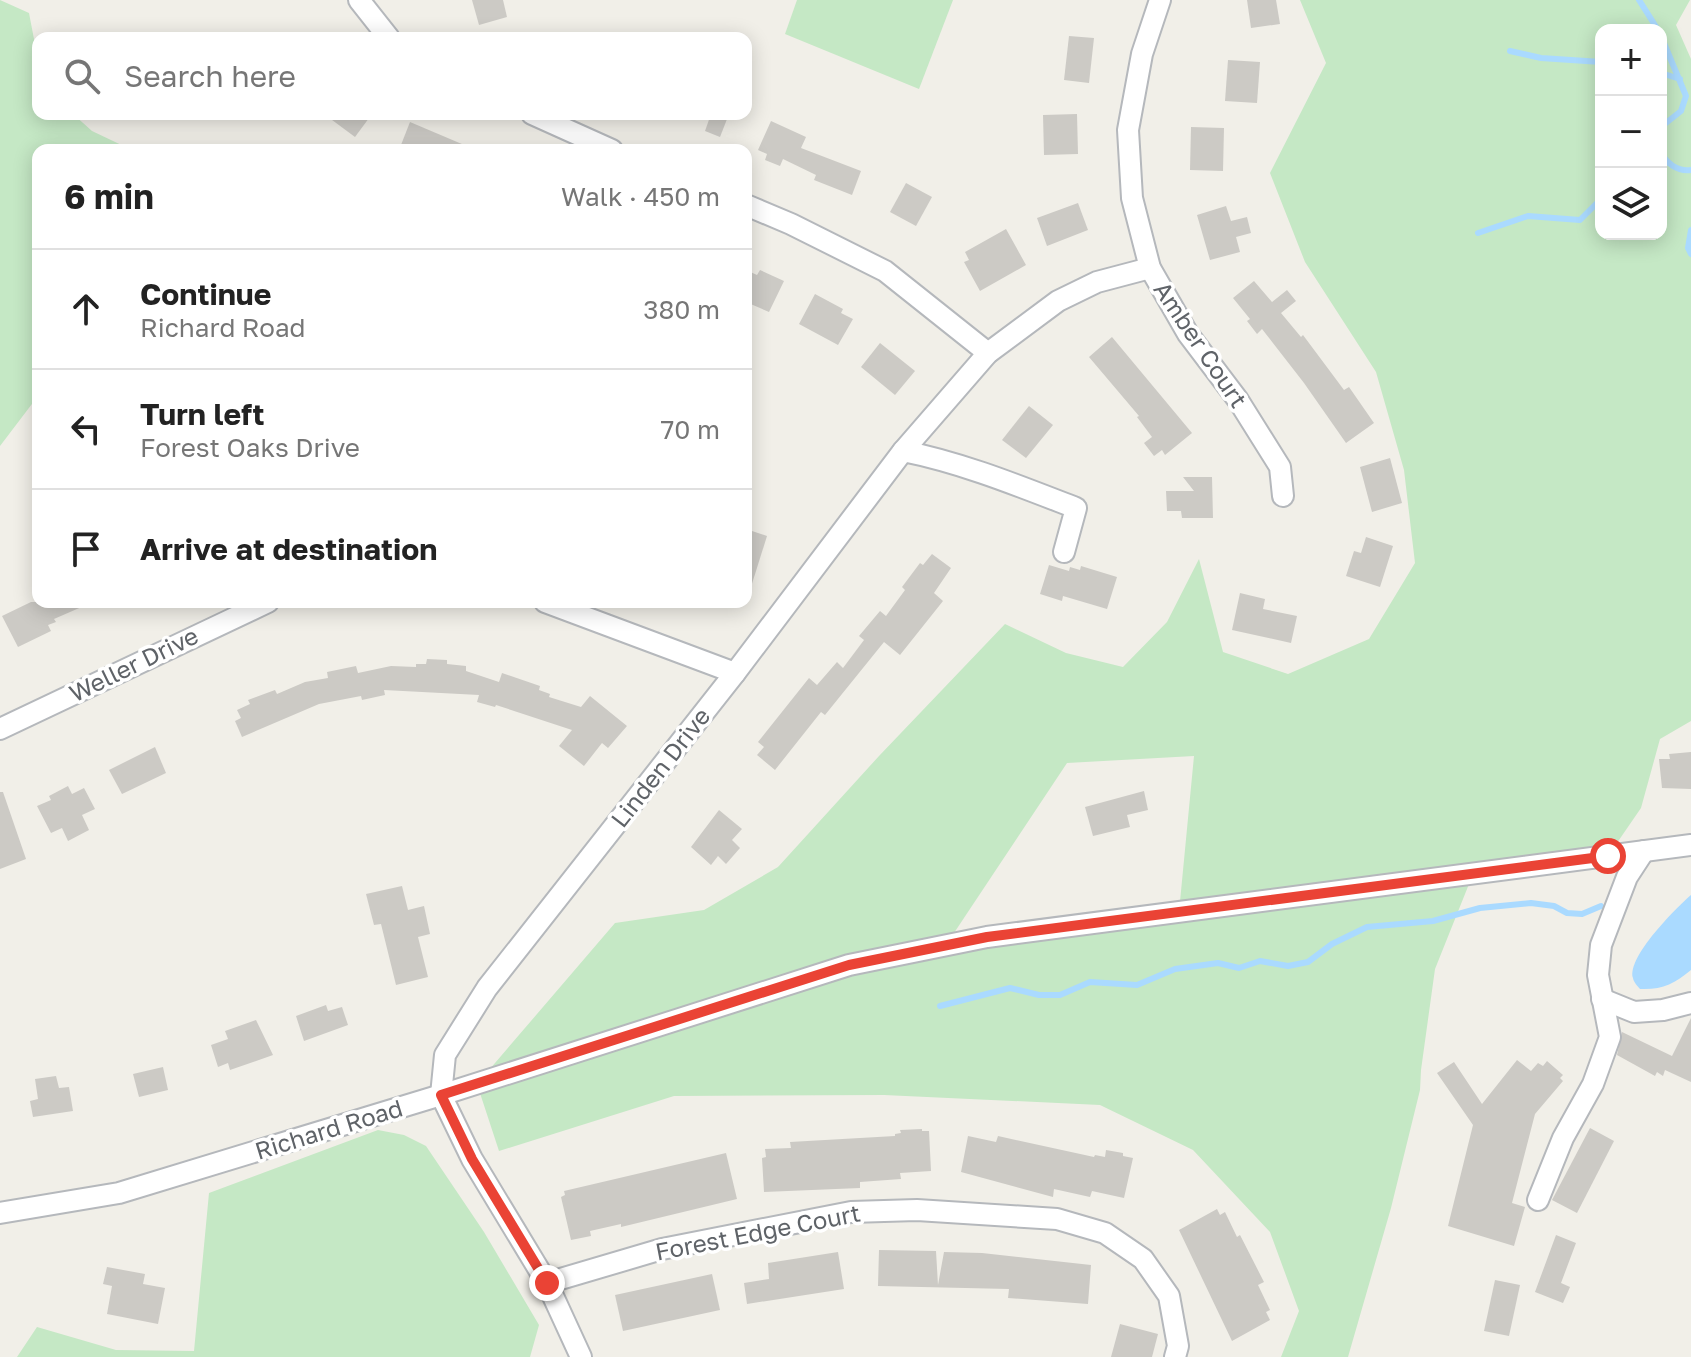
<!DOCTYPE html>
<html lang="en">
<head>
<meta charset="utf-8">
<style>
  :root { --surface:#fff; --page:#f6f6f6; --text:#222; --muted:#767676; --line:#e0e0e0 }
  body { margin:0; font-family:"Golos Text",sans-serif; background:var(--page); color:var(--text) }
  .controls { position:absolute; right:24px; top:24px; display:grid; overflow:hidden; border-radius:16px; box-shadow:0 4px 20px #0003 }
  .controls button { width:72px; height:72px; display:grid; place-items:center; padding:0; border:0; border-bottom:2px solid var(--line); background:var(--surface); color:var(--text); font:40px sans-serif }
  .stop { position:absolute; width:24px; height:24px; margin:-18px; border:6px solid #ea4335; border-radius:50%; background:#fff }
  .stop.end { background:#ea4335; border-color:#fff; box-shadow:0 2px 8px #0008 }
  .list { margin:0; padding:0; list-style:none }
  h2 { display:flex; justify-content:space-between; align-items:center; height:104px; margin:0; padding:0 32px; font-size:34px }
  h2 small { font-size:26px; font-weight:400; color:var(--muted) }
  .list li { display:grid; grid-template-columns:52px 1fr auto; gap:24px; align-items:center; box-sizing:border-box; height:120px; padding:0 32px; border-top:2px solid var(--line) }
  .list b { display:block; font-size:30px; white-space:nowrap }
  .list p { margin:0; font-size:26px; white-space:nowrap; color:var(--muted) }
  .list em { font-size:26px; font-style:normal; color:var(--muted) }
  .icon { flex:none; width:44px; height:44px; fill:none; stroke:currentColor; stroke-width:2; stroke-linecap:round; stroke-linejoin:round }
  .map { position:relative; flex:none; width:1691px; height:1357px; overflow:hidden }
  .search { position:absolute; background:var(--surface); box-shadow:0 4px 20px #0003; left:32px; top:32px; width:720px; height:88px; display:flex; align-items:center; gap:20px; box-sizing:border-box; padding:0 28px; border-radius:16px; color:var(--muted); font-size:30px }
  .panel { position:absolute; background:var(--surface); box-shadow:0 4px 20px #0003; left:32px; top:144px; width:720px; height:464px; border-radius:16px }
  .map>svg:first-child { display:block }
  .green { fill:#c5e8c5; fill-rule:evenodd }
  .water { fill:#aadaff }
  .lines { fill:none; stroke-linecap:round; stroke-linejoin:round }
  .stream { stroke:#aadaff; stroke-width:6 }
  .building { fill:#cccac5 }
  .minor-casing { stroke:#b5b8bc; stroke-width:24 }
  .minor { stroke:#fff; stroke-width:20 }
  .route { stroke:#ea4335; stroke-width:10 }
  .labels { text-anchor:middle; stroke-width:7; stroke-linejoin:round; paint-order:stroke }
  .street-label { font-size:24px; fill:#5f6368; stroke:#fff }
</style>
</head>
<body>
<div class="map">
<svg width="1691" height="1357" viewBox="0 0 1691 1357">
  <rect width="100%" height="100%" fill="#f1efe8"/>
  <!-- green -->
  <g class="green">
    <polygon points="0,0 29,13 38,60 38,114 73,114 92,131 132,150 38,150 38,396 0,446"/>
    <polygon points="797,0 953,0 919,89 785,34"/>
    <path d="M1300,0H1690L1676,25L1691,59V721L1660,739L1641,808L1608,856L1473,874L1435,969L1421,1070L1420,1090L1391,1208L1348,1357H1281L1299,1311L1270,1232L1193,1150L1100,1105L884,1095L674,1096L499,1151L477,1084L615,923L704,910L778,867L879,756L1005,624L1066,653L1123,667L1167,622L1199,559L1223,652L1288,674L1369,639L1415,563L1404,470L1376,372L1305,262L1270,173L1326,63ZM1601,30H1661V234H1601ZM1194,756L1179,912L946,945L1067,763Z"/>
    <polygon points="378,1130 404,1135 426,1146 484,1232 539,1325 530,1357 17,1357 37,1327 116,1350 194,1351 209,1193"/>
  </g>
  <!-- water -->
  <path class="water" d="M1691,895V970C1674,984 1662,990 1640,989C1638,987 1633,981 1633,978C1627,957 1676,908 1691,895Z"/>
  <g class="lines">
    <!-- stream -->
    <g class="stream">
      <polyline points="1639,0 1658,30"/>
      <polyline points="1661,36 1686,96 1681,111 1661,127"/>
      <polyline points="1510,51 1541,58 1601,62"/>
      <polyline points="1661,73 1680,79"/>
      <path d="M1661,151C1665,163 1678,172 1691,170"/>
      <polyline points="1691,230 1688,248 1691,254"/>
      <polyline points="1478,233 1528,216 1580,220 1601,199"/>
      <polyline points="940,1006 1010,988 1039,995 1060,995 1090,982 1137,985 1175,969 1218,963 1239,968 1260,961 1288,966 1308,962 1332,944 1367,927 1433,921 1480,908 1531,903 1554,906 1567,913 1582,914 1601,906"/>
    </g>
  </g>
  <!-- building -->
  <g class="building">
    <polygon points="472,0 503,0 507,17 479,25"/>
    <polygon points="1247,0 1276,0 1280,24 1251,28"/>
    <polygon points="1069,36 1094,38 1089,83 1064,80"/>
    <polygon points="1228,60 1260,62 1257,103 1225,101"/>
    <polygon points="324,114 372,114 355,137"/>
    <polygon points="711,114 729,114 720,137 705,131"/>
    <polygon points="1077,114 1078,154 1044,155 1043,115"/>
    <polygon points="771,121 806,137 801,148 861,171 852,195 814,180 816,175 783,159 780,166 765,160 767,154 758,150"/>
    <polygon points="410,122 476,150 399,150"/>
    <polygon points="1191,127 1224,128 1223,171 1190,170"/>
    <polygon points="906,183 932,197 916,226 890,212"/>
    <polygon points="1078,203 1088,230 1047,246 1037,218"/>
    <polygon points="1226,206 1231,221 1247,217 1251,233 1236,237 1240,252 1210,260 1197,215"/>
    <polygon points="1006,229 1026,265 980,291 964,262 969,260 965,252"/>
    <polygon points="746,270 757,275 760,270 784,281 769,312 746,302"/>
    <polygon points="1254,281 1272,302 1287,290 1296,301 1281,313 1301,337 1303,335 1344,390 1349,387 1374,423 1346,443 1304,383 1262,329 1257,334 1247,321 1250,319 1233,298"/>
    <polygon points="815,294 843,309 841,313 853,319 838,345 799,324"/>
    <polygon points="1112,337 1192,433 1165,455 1162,450 1154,456 1144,443 1152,437 1137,417 1139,416 1089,357"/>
    <polygon points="880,343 915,371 895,395 861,367"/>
    <polygon points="1029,406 1053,425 1026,458 1002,440"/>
    <polygon points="1390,458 1402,503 1372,512 1360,467"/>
    <polygon points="1183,477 1212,477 1213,518 1182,518 1181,511 1167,511 1166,491 1194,491"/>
    <polygon points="746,529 767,536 750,590 746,589"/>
    <polygon points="1366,537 1393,546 1380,587 1346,576 1354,551 1361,553"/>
    <polygon points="932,554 951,568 934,593 943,601 900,655 884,642 825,715 821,712 775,770 757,755 764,747 758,742 809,678 817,685 837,662 843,668 864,640 859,636 880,611 886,616 905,590 902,587 920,563 923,565"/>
    <polygon points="1049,565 1069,571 1070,567 1080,570 1081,566 1117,577 1107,609 1063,596 1062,601 1040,594"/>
    <polygon points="1240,593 1265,599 1263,609 1297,616 1291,643 1232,630"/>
    <polygon points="31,602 93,602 54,619 56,622 48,625 51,631 18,647 2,616"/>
    <polygon points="427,659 447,660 447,664 466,666 466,671 499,682 502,673 540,686 539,690 550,694 549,697 581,707 590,696 627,726 608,748 602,743 584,766 559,746 572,730 496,705 495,707 477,702 479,695 384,690 385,695 362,700 361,696 319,704 242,737 235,721 241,718 237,710 250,704 248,700 275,690 277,694 305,682 328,678 327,672 356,666 358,673 391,666 416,667 416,664 426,664"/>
    <polygon points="155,747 166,773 122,794 109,770"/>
    <polygon points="1691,752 1691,789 1662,788 1659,759 1670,759 1669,754"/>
    <polygon points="68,786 72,794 84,788 95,809 82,815 89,830 68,841 62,828 51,833 37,806 51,800 49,796"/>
    <polygon points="1144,791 1148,810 1127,815 1130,827 1093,836 1085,807"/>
    <polygon points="0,792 3,792 26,859 0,869"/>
    <polygon points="719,810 742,829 732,840 740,848 726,864 718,856 711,865 691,847"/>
    <polygon points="402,886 408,910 424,906 430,934 418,937 428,977 396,985 381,924 374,925 366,894"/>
    <polygon points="326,1005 328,1011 342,1007 348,1025 304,1041 296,1016"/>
    <polygon points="1691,1018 1691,1082 1665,1070 1663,1076 1657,1072 1655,1076 1617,1055 1622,1032 1672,1056 1667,1066"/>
    <polygon points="256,1020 273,1055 230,1070 228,1063 218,1067 211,1045 228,1039 225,1031"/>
    <polygon points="1517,1060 1531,1071 1538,1063 1543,1066 1547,1061 1563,1075 1560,1078 1563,1081 1535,1114 1512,1203 1525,1207 1514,1246 1448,1226 1473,1125 1437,1073 1454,1062 1482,1104"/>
    <polygon points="163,1067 168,1090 139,1097 133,1074"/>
    <polygon points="56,1076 59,1088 69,1087 73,1111 33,1117 30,1101 38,1099 35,1079"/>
    <polygon points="1590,1128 1614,1141 1577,1213 1552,1200"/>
    <polygon points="922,1129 922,1131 929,1131 931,1171 900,1173 901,1179 860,1182 860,1188 764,1192 762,1158 766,1157 765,1149 791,1148 790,1142 895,1136 895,1134 901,1133 900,1130"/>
    <polygon points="968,1136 996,1142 998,1136 1094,1157 1095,1155 1105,1157 1106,1150 1123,1153 1123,1156 1133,1158 1124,1198 1092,1191 1090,1197 1054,1189 1053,1197 961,1172"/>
    <polygon points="726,1153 737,1199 621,1227 621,1224 590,1231 591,1236 571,1240 561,1197 565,1195 564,1191"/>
    <polygon points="1217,1209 1220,1215 1225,1212 1237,1237 1240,1235 1264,1282 1258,1285 1270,1310 1266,1312 1270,1320 1232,1341 1179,1230"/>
    <polygon points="1556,1235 1576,1243 1561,1283 1570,1287 1563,1303 1535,1292"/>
    <polygon points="879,1250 936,1251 938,1285 944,1252 982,1253 1091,1265 1088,1304 1008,1298 1009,1289 878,1286"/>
    <polygon points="838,1252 844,1289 747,1304 744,1283 769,1279 768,1263"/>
    <polygon points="107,1267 145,1274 143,1284 165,1288 158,1324 107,1314 112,1286 103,1284"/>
    <polygon points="712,1274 720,1310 623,1331 615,1295"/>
    <polygon points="1495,1280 1520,1285 1509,1336 1484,1331"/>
    <polygon points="1120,1324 1158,1334 1152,1357 1111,1357"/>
  </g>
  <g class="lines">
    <!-- minor casing -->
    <g class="minor-casing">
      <g id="minor">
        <polyline points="359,0 389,38"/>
        <polyline points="1160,0 1142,54 1128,130 1132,198 1150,268 1188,334 1238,400 1280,467 1283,496"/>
        <polyline points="532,114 612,150"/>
        <polyline points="746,205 791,224 885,271 988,353"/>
        <polyline points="903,451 988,353 1058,301 1097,282 1150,268"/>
        <polyline points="545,602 735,673"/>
        <polyline points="0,729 268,602"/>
        <polyline points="1602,999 1634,1012 1663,1010 1691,1003"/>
        <polyline points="1538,1200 1563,1138 1593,1084 1610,1037 1598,975 1601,945 1627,877 1644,851"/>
        <polyline points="0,1213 119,1193 441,1095 849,965 987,937 1691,845"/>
        <polyline points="547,1283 662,1249 851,1212 917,1210 1057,1219 1105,1233 1143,1259 1169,1296 1178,1346 1175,1357"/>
        <path d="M581,1357L547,1283L472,1159L441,1095L445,1055L487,988L735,673L903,451C963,463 1019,486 1076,508L1064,552"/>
      </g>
    </g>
    <!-- minor -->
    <use href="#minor" class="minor"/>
  </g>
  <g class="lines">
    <!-- route -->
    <polyline class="route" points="547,1283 472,1159 441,1095 849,965 987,937 1608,856"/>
  </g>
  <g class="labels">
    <!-- street labels -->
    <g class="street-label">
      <text transform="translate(1200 345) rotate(56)" y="8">Amber Court</text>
      <text transform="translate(134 665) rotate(-26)" y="8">Weller Drive</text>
      <text transform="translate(661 768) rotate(-52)" y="8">Linden Drive</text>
      <text transform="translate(329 1130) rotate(-17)" y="8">Richard Road</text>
      <text transform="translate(758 1233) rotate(-11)" y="8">Forest Edge Court</text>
    </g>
  </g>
</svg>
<div class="controls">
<button>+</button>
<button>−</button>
<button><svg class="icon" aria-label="layers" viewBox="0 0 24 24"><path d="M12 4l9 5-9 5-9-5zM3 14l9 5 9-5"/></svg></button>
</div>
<div class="stop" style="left:1608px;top:856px"></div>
<div class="stop end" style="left:547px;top:1283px"></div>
<div class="search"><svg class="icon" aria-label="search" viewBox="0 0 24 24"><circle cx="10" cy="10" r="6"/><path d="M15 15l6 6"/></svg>Search here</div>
<section class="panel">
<h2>6 min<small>Walk · 450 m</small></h2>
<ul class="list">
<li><svg class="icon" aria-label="ahead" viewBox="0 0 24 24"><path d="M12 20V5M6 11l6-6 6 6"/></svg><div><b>Continue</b><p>Richard Road</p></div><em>380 m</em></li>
<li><svg class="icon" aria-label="left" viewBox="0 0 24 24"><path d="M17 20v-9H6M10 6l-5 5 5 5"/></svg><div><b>Turn left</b><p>Forest Oaks Drive</p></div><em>70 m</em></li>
<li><svg class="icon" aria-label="arrive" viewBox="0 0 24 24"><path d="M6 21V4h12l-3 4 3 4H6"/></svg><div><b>Arrive at destination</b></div></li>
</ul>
</section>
</div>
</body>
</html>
